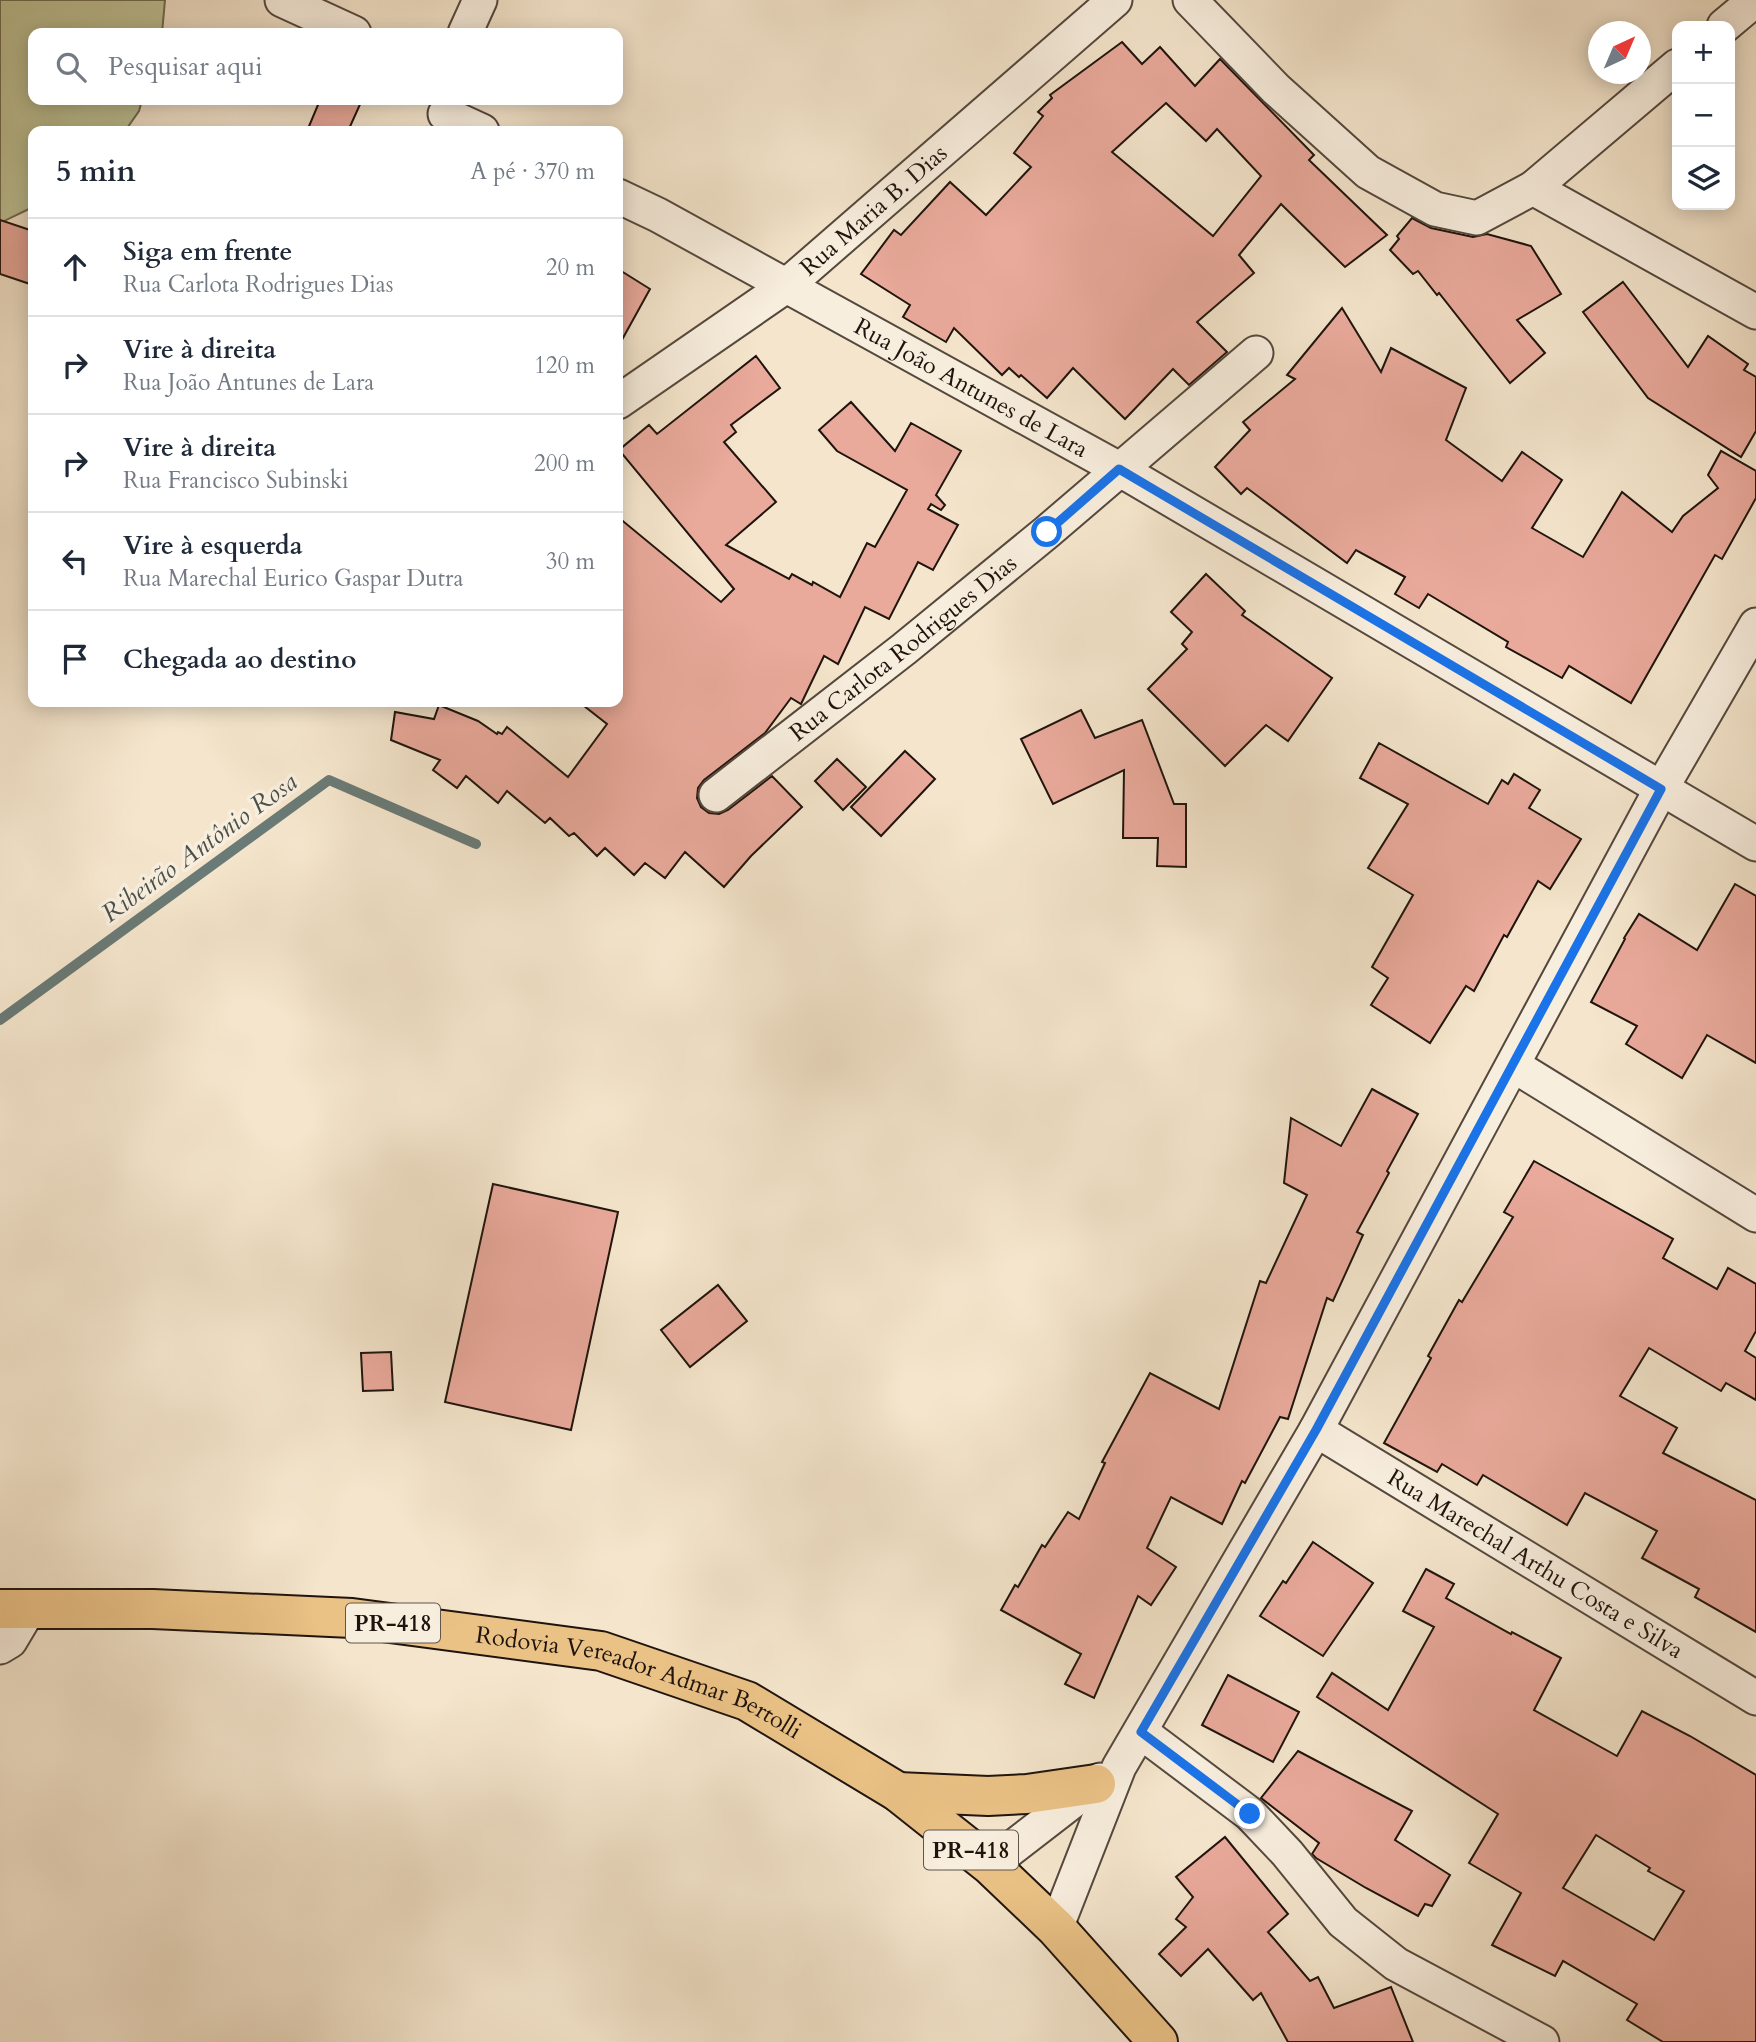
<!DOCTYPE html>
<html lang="pt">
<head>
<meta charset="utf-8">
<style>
  :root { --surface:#fff; --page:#f6f6f7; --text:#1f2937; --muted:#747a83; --line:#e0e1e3 }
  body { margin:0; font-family:Cardo,serif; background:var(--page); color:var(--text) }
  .controls { position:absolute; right:21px; top:21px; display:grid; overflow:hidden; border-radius:14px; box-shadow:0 4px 18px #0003 }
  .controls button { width:63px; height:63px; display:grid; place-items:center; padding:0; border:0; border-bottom:2px solid var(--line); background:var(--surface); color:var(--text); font:35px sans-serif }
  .compass { position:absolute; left:1588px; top:21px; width:63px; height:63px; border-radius:50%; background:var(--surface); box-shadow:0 4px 18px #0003; rotate:44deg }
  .stop { position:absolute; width:21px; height:21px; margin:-16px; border:5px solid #1a73e8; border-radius:50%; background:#fff }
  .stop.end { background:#1a73e8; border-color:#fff; box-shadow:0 2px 7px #0008 }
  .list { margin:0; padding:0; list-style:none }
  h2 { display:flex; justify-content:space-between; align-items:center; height:91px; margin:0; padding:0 28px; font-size:30px }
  h2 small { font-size:23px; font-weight:400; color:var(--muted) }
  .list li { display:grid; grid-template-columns:46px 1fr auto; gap:21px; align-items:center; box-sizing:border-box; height:98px; padding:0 28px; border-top:2px solid var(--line) }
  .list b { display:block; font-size:26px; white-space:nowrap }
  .list p { margin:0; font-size:23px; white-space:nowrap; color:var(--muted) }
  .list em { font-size:23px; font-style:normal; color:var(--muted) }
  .icon { flex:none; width:38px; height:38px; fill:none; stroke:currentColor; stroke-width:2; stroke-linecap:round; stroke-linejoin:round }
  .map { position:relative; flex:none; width:1756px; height:2042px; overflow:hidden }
  .search { position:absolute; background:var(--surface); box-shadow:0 4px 18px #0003; left:28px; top:28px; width:595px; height:77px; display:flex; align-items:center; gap:18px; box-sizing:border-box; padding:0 24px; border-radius:14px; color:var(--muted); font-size:26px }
  .panel { position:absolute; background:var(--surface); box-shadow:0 4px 18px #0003; left:28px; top:126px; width:595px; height:581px; border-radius:14px }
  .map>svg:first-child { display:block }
  .green { fill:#bfc396; stroke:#6f6c52; stroke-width:2 }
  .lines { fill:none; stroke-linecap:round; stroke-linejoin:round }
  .stream { stroke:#6a7a76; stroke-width:10 }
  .building { fill:#e9a99b; stroke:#1f140d; stroke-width:2; fill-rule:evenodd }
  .street-casing { stroke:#54483d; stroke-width:37 }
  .highway-casing { stroke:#1f140d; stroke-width:42 }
  .street { stroke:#f8eede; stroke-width:33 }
  .highway { stroke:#eac286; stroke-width:38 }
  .route { stroke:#1a73e8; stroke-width:9 }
  .labels { text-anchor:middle; stroke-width:7; stroke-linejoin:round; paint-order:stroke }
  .shield { fill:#f8eede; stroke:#60554c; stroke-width:2 }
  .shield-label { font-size:23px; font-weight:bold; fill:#1f140d }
  .street-label { font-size:24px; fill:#1f140d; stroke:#f8eede }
  .water-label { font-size:26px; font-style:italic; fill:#4b504a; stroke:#f8eede }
</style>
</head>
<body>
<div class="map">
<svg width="1756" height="2042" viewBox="0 0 1756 2042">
  <rect width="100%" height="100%" fill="#f4e5cc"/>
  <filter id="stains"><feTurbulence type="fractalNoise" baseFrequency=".00286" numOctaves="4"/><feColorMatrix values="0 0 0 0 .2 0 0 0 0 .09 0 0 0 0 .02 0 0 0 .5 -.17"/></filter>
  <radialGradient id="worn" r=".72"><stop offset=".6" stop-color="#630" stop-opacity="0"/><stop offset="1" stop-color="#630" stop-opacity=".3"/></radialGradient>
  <!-- green -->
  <polygon class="green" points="0,0 165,0 162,33 33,33 33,100 142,100 139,111 125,131 33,131 33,207 0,223"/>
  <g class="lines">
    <!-- stream -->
    <polyline class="stream" points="0,1020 329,780 476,844"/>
  </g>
  <!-- building -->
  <g class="building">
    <path d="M1122,42L1142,64L1160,47L1195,86L1220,59L1314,155L1309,160L1387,235L1345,267L1281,204L1239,255L1254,273L1197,322L1227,352L1189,385L1173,369L1125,419L1073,368L1047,398L1021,375L1019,377L1009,368L1002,375L954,328L946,342L903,317L910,305L861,274L894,230L901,235L950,182L986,215L1031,167L1014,153L1043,116L1038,112L1052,98L1050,95ZM1166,103L1206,141L1217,129L1261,176L1213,236L1112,152Z"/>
    <polygon points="320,100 362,100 348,131 307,131"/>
    <polygon points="1412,218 1431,228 1473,237 1487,234 1531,246 1561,294 1517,320 1545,353 1510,383 1439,293 1437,295 1418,271 1413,274 1390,250 1399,239 1397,236"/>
    <polygon points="0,220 33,231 33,285 0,274"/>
    <polygon points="618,269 650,289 618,347"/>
    <polygon points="1623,282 1688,367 1708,336 1748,364 1744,370 1756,377 1756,431 1741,457 1648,398 1583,312"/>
    <polygon points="1342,308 1381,372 1391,348 1466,388 1446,440 1502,481 1522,452 1562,480 1532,528 1583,557 1622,492 1672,532 1683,516 1718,488 1708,475 1721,451 1756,471 1756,498 1722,559 1715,555 1631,703 1569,666 1562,678 1506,647 1508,642 1428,594 1419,608 1395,594 1405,577 1356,550 1347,563 1247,488 1241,494 1215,467 1250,430 1243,422 1295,379 1287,375"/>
    <polygon points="756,356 780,388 731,425 736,432 724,442 776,502 726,545 789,579 792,574 812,585 813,582 840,597 867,543 875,547 907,490 837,451 819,430 851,402 895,451 911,423 961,451 936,495 945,505 941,510 931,504 928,509 958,525 933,570 918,562 889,619 865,607 838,664 824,656 801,704 791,698 765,733 704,780 698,788 697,798 701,807 709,813 719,814 728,810 772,776 802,807 751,856 724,887 685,852 665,878 645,863 634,875 605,848 597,856 574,833 569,836 550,818 545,823 507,791 498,803 466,776 457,788 433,770 440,760 391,740 395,712 434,719 439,705 478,721 497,734 498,732 502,734 507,727 568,777 607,724 579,702 618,702 618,517 721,602 734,589 619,450 649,425 657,434"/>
    <polygon points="1206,574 1245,611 1242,615 1332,678 1288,741 1266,725 1225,766 1148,689 1187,649 1182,644 1192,632 1171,612"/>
    <polygon points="1081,710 1095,738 1142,720 1174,804 1186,804 1186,867 1157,866 1158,838 1123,838 1124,770 1053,804 1021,739"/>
    <polygon points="1379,743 1488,804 1502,780 1508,784 1514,774 1540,790 1529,808 1581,839 1550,889 1538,881 1507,937 1504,935 1474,991 1466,986 1430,1043 1371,1005 1388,978 1372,967 1413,895 1368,868 1408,804 1360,778"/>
    <polygon points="905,751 935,779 881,836 851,807"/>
    <polygon points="837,759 866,787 843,810 815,781"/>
    <polygon points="1735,884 1756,896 1756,1063 1707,1035 1682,1078 1626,1044 1637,1026 1591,1002 1625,939 1624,938 1639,914 1697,950"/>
    <polygon points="1372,1089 1418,1114 1387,1171 1389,1173 1357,1232 1363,1235 1333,1301 1327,1298 1288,1419 1280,1417 1245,1483 1242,1481 1222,1524 1171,1497 1147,1548 1176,1567 1151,1605 1138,1596 1094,1698 1065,1684 1081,1654 1001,1610 1015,1585 1018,1587 1042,1545 1045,1547 1068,1512 1079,1519 1105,1463 1102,1462 1150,1373 1219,1409 1260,1281 1266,1283 1307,1195 1284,1183 1291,1118 1341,1146"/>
    <polygon points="1534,1161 1673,1239 1663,1258 1717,1289 1728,1268 1756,1284 1756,1331 1745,1351 1756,1358 1756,1400 1726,1383 1721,1391 1649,1348 1620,1396 1677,1428 1663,1453 1756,1500 1756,1632 1695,1597 1699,1589 1642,1558 1657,1531 1585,1493 1567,1525 1483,1475 1477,1485 1442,1464 1437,1472 1384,1443 1431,1358 1428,1356 1459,1300 1462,1302 1513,1217 1504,1212"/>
    <polygon points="493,1184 618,1212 571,1430 445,1402"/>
    <polygon points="718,1285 747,1321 690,1367 661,1330"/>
    <polygon points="391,1352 393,1390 363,1391 361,1353"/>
    <polygon points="1313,1542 1373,1583 1323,1656 1260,1616 1283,1581 1286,1583"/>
    <path d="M1426,1569L1454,1584L1446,1598L1511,1634L1512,1632L1561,1658L1534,1710L1617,1756L1642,1711L1690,1736L1756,1775V2042H1663L1627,2020L1637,2004L1563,1961L1555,1976L1492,1945L1521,1893L1469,1863L1498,1814L1317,1697L1332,1673L1388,1710L1434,1627L1403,1611ZM1596,1835L1650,1868L1648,1871L1684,1891L1654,1940L1563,1888Z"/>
    <polygon points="1228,1675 1299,1712 1273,1762 1202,1725"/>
    <polygon points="1298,1751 1412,1811 1395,1840 1450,1875 1432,1906 1425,1904 1418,1916 1366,1888 1316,1858 1312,1854 1319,1843 1261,1798"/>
    <polygon points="1225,1837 1288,1914 1268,1932 1310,1981 1318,1977 1334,2008 1391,1987 1413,2042 1288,2042 1261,1993 1253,2000 1208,1949 1181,1976 1159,1954 1186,1927 1176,1919 1193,1897 1176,1877"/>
  </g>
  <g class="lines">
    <!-- street casing -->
    <g class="street-casing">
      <g id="street">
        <polyline points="282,0 354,33"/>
        <polyline points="1190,0 1276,89 1368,172 1435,209 1477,218 1533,188 1677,66"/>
        <polyline points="1724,26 1755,0"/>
        <polyline points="465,33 480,0"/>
        <polyline points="445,114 482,131"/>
        <polyline points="1533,188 1756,312"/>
        <path id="s1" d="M618,196L658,215L1119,469L1756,844"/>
        <path id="s2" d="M618,402L786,286L1115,0"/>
        <path id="s3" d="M716,795L904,649L1047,532L1256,353"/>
        <polyline points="1513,1065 1756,1215"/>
        <path id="s4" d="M1316,1430L1756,1698"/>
        <polyline points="0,1647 10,1641 29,1609"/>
        <polyline points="1141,1732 1250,1814 1287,1853 1343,1922 1396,1964 1542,2042"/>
        <polyline points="990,1865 1100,1780"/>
        <polyline points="1056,1928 1119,1767 1316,1430 1661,789 1756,625"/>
      </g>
    </g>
    <!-- highway casing -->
    <g class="highway-casing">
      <g id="highway">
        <path id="s5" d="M0,1609H153L352,1618L601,1651L747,1701L898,1792L990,1865L1056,1928L1158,2042"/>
        <polyline points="898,1792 988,1796 1027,1794 1096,1784"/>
      </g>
    </g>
    <!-- street -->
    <use href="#street" class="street"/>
    <!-- highway -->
    <use href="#highway" class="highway"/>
  </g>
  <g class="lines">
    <!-- route -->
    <polyline class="route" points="1047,532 1119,469 1661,789 1316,1430 1141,1732 1250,1814"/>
  </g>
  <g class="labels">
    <!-- shield labels -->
    <g class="shield">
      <rect x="346" y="1603.5" width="94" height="39" rx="5"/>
      <rect x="924" y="1830.5" width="94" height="39" rx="5"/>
    </g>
    <g class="shield-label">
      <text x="393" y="1631">PR-418</text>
      <text x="971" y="1858">PR-418</text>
    </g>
    <!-- street labels -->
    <g class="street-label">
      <text dy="8" stroke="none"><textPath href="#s2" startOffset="320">Rua Maria B. Dias</textPath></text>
      <text dy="8" stroke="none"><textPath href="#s1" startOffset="402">Rua João Antunes de Lara</textPath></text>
      <text dy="8" stroke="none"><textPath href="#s3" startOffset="238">Rua Carlota Rodrigues Dias</textPath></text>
      <text dy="8" stroke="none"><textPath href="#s4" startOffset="257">Rua Marechal Arthu Costa e Silva</textPath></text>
      <text dy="8" stroke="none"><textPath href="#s5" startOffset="648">Rodovia Vereador Admar Bertolli</textPath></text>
    </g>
    <!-- water labels -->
    <g class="water-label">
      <text transform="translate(199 847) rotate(-36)" y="9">Ribeirão Antônio Rosa</text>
    </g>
  </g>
  <rect width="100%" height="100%" filter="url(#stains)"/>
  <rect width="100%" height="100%" fill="url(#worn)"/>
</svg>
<div class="controls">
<button>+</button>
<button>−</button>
<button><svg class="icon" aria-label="layers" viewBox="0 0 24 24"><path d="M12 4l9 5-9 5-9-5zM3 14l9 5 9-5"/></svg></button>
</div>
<svg class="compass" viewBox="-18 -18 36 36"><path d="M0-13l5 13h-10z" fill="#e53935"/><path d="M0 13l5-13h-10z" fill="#747a83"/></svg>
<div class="stop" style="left:1047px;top:532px"></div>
<div class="stop end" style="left:1250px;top:1814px"></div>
<div class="search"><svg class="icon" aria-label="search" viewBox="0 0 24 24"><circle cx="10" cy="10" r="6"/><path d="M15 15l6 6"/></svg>Pesquisar aqui</div>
<section class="panel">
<h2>5 min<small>A pé · 370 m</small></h2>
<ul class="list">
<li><svg class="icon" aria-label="ahead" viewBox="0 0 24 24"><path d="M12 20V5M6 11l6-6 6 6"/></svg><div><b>Siga em frente</b><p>Rua Carlota Rodrigues Dias</p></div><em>20 m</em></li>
<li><svg class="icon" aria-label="right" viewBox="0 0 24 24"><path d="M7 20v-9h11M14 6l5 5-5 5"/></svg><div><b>Vire à direita</b><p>Rua João Antunes de Lara</p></div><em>120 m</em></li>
<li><svg class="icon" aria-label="right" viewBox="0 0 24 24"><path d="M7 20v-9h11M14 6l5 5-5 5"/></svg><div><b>Vire à direita</b><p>Rua Francisco Subinski</p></div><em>200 m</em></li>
<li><svg class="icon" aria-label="left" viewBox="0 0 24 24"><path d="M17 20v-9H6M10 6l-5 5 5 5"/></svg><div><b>Vire à esquerda</b><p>Rua Marechal Eurico Gaspar Dutra</p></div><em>30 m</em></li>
<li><svg class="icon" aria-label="arrive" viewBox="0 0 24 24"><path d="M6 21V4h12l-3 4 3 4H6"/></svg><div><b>Chegada ao destino</b></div></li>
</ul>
</section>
</div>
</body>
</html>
